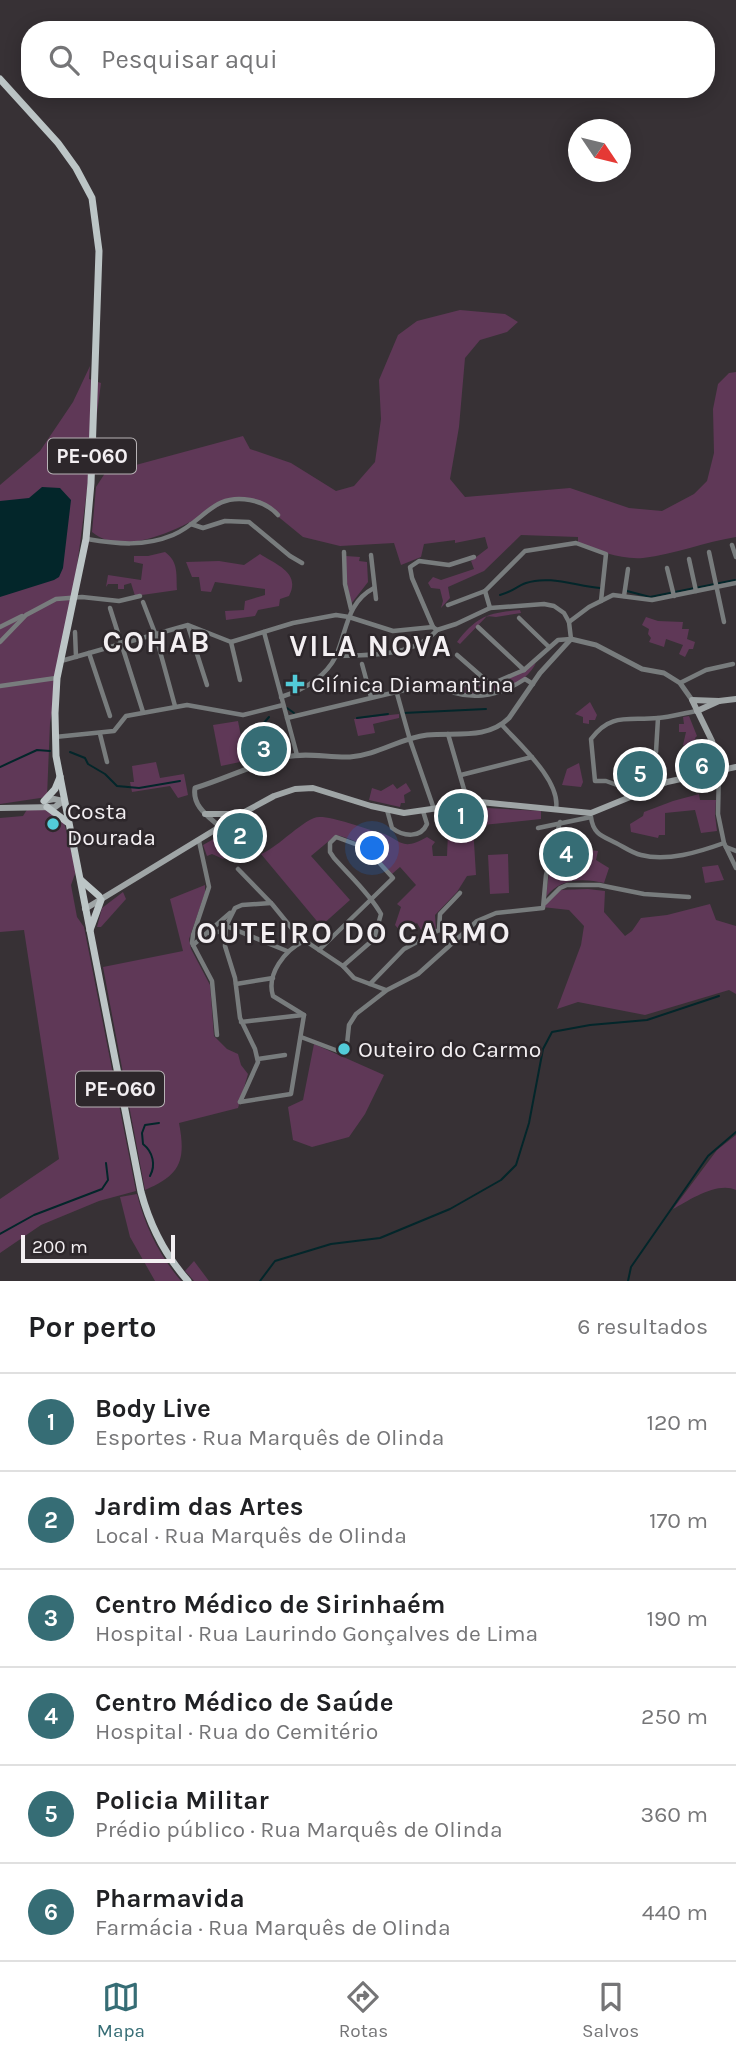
<!DOCTYPE html>
<html lang="pt">
<head>
<meta charset="utf-8">
<style>
  :root { --surface:#fff; --page:#f6f6f6; --text:#202124; --muted:#757577; --line:#e0e0e0; --accent:#366d75 }
  body { margin:0; font-family:Karla,sans-serif; background:var(--page); color:var(--text) }
  .compass { position:absolute; left:568px; top:119px; width:63px; height:63px; border-radius:50%; background:var(--surface); box-shadow:0 4px 18px #0003; rotate:125deg }
  .scale { position:absolute; left:21px; bottom:18px; width:154px; box-sizing:border-box; padding-left:7px; border:4px solid #f3eff2; border-top:0; font-size:19px; line-height:24px; white-space:nowrap; color:#f3eff2; -webkit-text-stroke:5px #2d272b; paint-order:stroke }
  .you { position:absolute; left:373px; top:849px; width:24px; height:24px; margin:-18px; border:5px solid #fff; border-radius:50%; background:#1a73e8; box-shadow:0 0 0 10px #1a73e833 }
  .badge { display:grid; place-items:center; width:46px; height:46px; border-radius:50%; background:var(--accent); color:#fff; font-size:23px; font-weight:700 }
  .pin { position:absolute; translate:-50% -50%; border:4px solid #fff; box-shadow:0 2px 7px #0006 }
  .list { margin:0; padding:0; list-style:none }
  h2 { display:flex; justify-content:space-between; align-items:center; height:91px; margin:0; padding:0 28px; font-size:30px }
  h2 small { font-size:23px; font-weight:400; color:var(--muted) }
  .list li { display:grid; grid-template-columns:46px 1fr auto; gap:21px; align-items:center; box-sizing:border-box; height:98px; padding:0 28px; border-top:2px solid var(--line) }
  .list b { display:block; font-size:26px; white-space:nowrap }
  .list p { margin:0; font-size:23px; white-space:nowrap; color:var(--muted) }
  .list em { font-size:23px; font-style:normal; color:var(--muted) }
  .icon { flex:none; width:38px; height:38px; fill:none; stroke:currentColor; stroke-width:2; stroke-linecap:round; stroke-linejoin:round }
  .map { position:relative; flex:none; width:736px; height:1281px; overflow:hidden }
  .search { position:absolute; background:var(--surface); box-shadow:0 4px 18px #0003; left:21px; right:21px; top:21px; height:77px; display:flex; align-items:center; gap:18px; box-sizing:border-box; padding:0 24px; border-radius:28px; color:var(--muted); font-size:26px }
  .sheet { height:679px; background:var(--surface) }
  nav { display:flex; justify-content:space-around; align-items:center; box-sizing:border-box; height:98px; border-top:2px solid var(--line); background:var(--surface); font-size:19px; color:var(--muted) }
  nav a { display:grid; justify-items:center; gap:4px }
  nav .on { color:var(--accent) }
  .map>svg:first-child { display:block }
  .green { fill:#5f3857 }
  .water { fill:#03262a }
  .lines { fill:none; stroke-linecap:round; stroke-linejoin:round }
  .stream { stroke:#03262a; stroke-width:2 }
  .minor { stroke:#787c7d; stroke-width:4.5 }
  .tertiary { stroke:#787c7d; stroke-width:5 }
  .secondary { stroke:#9fa5a6; stroke-width:6 }
  .primary { stroke:#bcc5c6; stroke-width:7 }
  .poi-dot { fill:#52cbd8; stroke:#2d272b; stroke-width:2.5 }
  .labels { text-anchor:middle; stroke-width:5; stroke-linejoin:round; paint-order:stroke }
  .shield { fill:#2d272b; stroke:#b8b3b6; stroke-width:2 }
  .shield-label { font-size:21px; font-weight:bold; fill:#f3eff2 }
  .poi-label { font-size:23px; fill:#f3eff2; stroke:#2d272b; text-anchor:start }
  .district-label { font-size:30px; font-weight:bold; letter-spacing:2px; fill:#f3eff2; stroke:#2d272b }
</style>
</head>
<body>
<div class="map">
<svg width="736" height="1281" viewBox="0 0 736 1281">
  <rect width="100%" height="100%" fill="#373135"/>
  <!-- green -->
  <g class="green">
    <path d="M460,310L505,314L518,322L507,332L480,340L465,358L459,427L450,479L465,497L570,488L629,508L662,511L694,494L707,481L714,453L713,409L718,384L729,373L736,372V537C705,542 675,554 643,558C621,560 598,550 578,544V537L521,535L484,571L448,587L450,598L441,608L443,601L440,589L431,588L428,583L433,577L441,580L474,569L471,561L488,548L485,537L455,543V540L424,544L421,557L401,565L394,543L340,546L303,537L264,505L235,497C200,517 129,563 92,532L96,487L109,467L121,469L243,436L250,449L291,463L336,491L354,486L375,462L381,419L379,380L398,335L417,321Z"/>
    <polygon points="90,366 89,379 101,383 73,597 50,723 47,797 0,804 0,485 40,451 73,402"/>
    <path d="M165,552C179,562 176,575 177,590L135,596L131,583L124,585V589H118V584H108L106,587L108,575L141,580L143,564L134,562V556H148Z"/>
    <path d="M260,554C277,565 301,573 289,596L280,599L279,606L258,610L255,616L226,620L225,611L244,610L245,601L265,595V589L215,582L211,592L201,591L199,577H192L186,562L219,561L244,565Z"/>
    <polygon points="346,556 360,557 359,561 367,562 368,582 351,604 345,572"/>
    <path d="M520,610L521,613L496,617L487,616L460,644L457,642C477,616 488,613 520,610Z"/>
    <polygon points="646,617 658,621 683,622 682,629 689,629 687,639 695,642 693,649 689,649 685,657 679,654 683,645 666,639 664,647 649,642 651,638 648,634 649,629 642,625"/>
    <path d="M536,663C521,693 471,703 442,685C479,684 505,686 536,663Z"/>
    <polygon points="590,702 597,715 595,720 589,720 589,724 583,723 583,717 575,714"/>
    <polygon points="399,714 399,718 373,724 375,733 358,736 354,719"/>
    <polygon points="689,716 697,736 695,738 700,752 707,749 711,763 683,745 686,732 679,732 679,724 684,724 683,717"/>
    <polygon points="238,721 245,757 240,762 221,766 213,725"/>
    <polygon points="156,762 160,778 184,774 188,795 178,798 170,786 132,792 130,782 134,782 132,766"/>
    <polygon points="579,763 583,782 581,787 562,785 567,769"/>
    <polygon points="406,783 411,791 404,795 405,803 401,803 400,807 369,800 372,788 381,791 393,784 397,789"/>
    <polygon points="699,794 700,800 716,800 715,815 717,831 701,833 695,810 665,813 665,835 659,835 658,838 631,832 630,824 643,816 644,812 673,801"/>
    <path d="M470,807L541,811V819L473,826L476,875L467,876L457,892L435,915L436,930L424,935L417,923L401,932L395,925L401,907L397,904L416,885L400,867L392,874C373,852 365,842 336,835L311,856L350,900L321,926L261,854C279,847 306,816 320,817C334,817 363,828 378,832C401,838 400,853 427,837L435,842L432,846L433,856H447L448,833L461,832V827L472,825Z"/>
    <polygon points="28,808 45,809 62,820 65,826 76,871 71,885 77,917 84,927 136,1191 99,1201 41,1225 0,1253 0,1199 59,1159 24,930 0,932 0,818 23,816"/>
    <polygon points="224,833 237,851 223,859 212,854 207,856 203,845"/>
    <path d="M590,850L598,851L596,860L609,868L604,883C584,878 559,878 546,897L549,872L571,867L569,857L589,855Z"/>
    <polygon points="508,854 509,893 490,894 488,855"/>
    <polygon points="718,865 724,880 705,883 702,867"/>
    <path d="M205,885V893L189,939L191,949L210,985L214,1036L227,1049L238,1054L241,1065L248,1074L238,1108L179,1123C186,1160 181,1175 145,1190L103,967L183,951L170,899Z"/>
    <polygon points="588,889 605,891 604,912 625,936 632,931 641,918 667,915 710,904 716,920 736,926 736,994 729,990 645,1015 578,1002 557,1009 581,945 584,926 569,910 542,907 559,890"/>
    <polygon points="123,892 126,899 101,927 97,927 102,908"/>
    <polygon points="314,1044 384,1075 365,1114 349,1137 312,1147 293,1140 288,1107 303,1100"/>
    <path d="M736,1135V1190C718,1181 689,1200 673,1209L717,1150Z"/>
    <path d="M137,1194C145,1226 159,1255 181,1281H155L130,1237L120,1197Z"/>
    <polygon points="194,1261 209,1281 194,1281 185,1271"/>
  </g>
  <!-- water -->
  <polygon class="water" points="42,487 60,488 71,500 63,568 59,577 54,580 0,597 0,501 29,498"/>
  <g class="lines">
    <!-- stream -->
    <g class="stream">
      <polyline points="627,591 650,597 735,580"/>
      <path d="M500,595C512,592 517,586 526,583C549,575 576,586 600,588"/>
      <polyline points="287,708 294,713"/>
      <polyline points="403,713 486,709"/>
      <polyline points="357,718 388,714"/>
      <polyline points="70,752 85,758 88,764 105,774 117,786 139,788 180,781"/>
      <polyline points="245,759 263,724 269,717"/>
      <polyline points="0,767 37,750 50,751"/>
      <path d="M150,1176C156,1165 153,1152 143,1144L142,1133L145,1125L159,1123"/>
      <polyline points="0,1234 34,1215 102,1189 108,1180 106,1163"/>
      <polyline points="260,1281 275,1261 331,1244 380,1238 450,1209 501,1180 516,1165 529,1123 543,1049 552,1032 590,1025 647,1020 719,996"/>
      <polyline points="628,1281 631,1267 708,1156 736,1132"/>
    </g>
    <!-- minor -->
    <g class="minor">
      <polyline points="191,524 203,528 225,521 249,522 290,556 302,563"/>
      <path d="M87,539C117,544 144,547 173,535C204,522 212,493 250,500C262,502 270,506 278,515"/>
      <polyline points="732,545 736,557"/>
      <polyline points="344,552 345,584 351,609"/>
      <polyline points="709,552 724,622"/>
      <polyline points="371,555 376,599"/>
      <polyline points="689,559 696,591"/>
      <polyline points="667,568 674,596"/>
      <polyline points="485,591 490,608"/>
      <polyline points="624,596 628,569"/>
      <polyline points="143,602 155,633 175,706"/>
      <polyline points="448,605 485,591 525,551 576,543 606,554 601,601"/>
      <polyline points="110,608 143,712"/>
      <polyline points="519,618 549,647"/>
      <polyline points="569,622 589,607 613,595 652,600 736,583"/>
      <polyline points="188,626 207,685"/>
      <polyline points="0,627 22,616"/>
      <polyline points="433,627 412,578 410,567 419,561 449,565 474,557"/>
      <polyline points="478,627 524,670"/>
      <polyline points="75,632 76,657"/>
      <polyline points="264,632 297,755"/>
      <polyline points="0,642 26,615 56,599 82,597 119,601 140,596"/>
      <polyline points="231,642 240,680"/>
      <polyline points="89,653 110,716"/>
      <polyline points="457,655 488,682"/>
      <path d="M335,656C368,655 414,657 437,630"/>
      <polyline points="61,661 188,625 231,642 293,623 336,615 349,617 393,631 433,627 437,630 456,624 490,608 544,604 554,606 564,613 569,622 571,639 558,640 524,670 496,682 461,685 434,683 287,718"/>
      <polyline points="362,664 371,697"/>
      <polyline points="680,683 706,670 733,664"/>
      <path d="M437,685C467,703 498,697 525,679L533,684"/>
      <polyline points="0,686 56,678"/>
      <polyline points="396,690 410,740 434,809"/>
      <path d="M281,697C303,690 325,678 336,656C347,630 347,602 374,588"/>
      <path d="M502,725C520,745 561,781 556,809"/>
      <polyline points="100,734 107,762"/>
      <polyline points="448,734 468,803"/>
      <polyline points="55,737 114,731 126,716 187,705 243,715 283,705"/>
      <polyline points="656,752 658,718"/>
      <polyline points="691,753 717,769"/>
      <polyline points="719,770 718,814 724,843 736,868"/>
      <polyline points="461,775 532,757"/>
      <path d="M639,793L606,781H595L591,739C611,712 629,721 658,718C671,717 684,713 697,711"/>
      <path d="M387,810L392,828C404,837 421,838 427,824L423,811"/>
      <path d="M538,828L591,817C593,834 602,836 616,843C624,847 632,853 641,855C667,862 699,852 724,843"/>
      <polyline points="199,841 209,887 193,935 192,943 212,981 217,1035"/>
      <polyline points="726,847 736,851"/>
      <polyline points="238,869 272,904 298,936 343,966 354,978 386,990"/>
      <polyline points="545,903 560,888 567,885 599,885 644,894 689,897"/>
      <polyline points="226,926 287,951"/>
      <polyline points="439,930 440,914 460,893"/>
      <polyline points="209,933 225,931"/>
      <path d="M304,941C285,950 266,974 273,996L304,1015"/>
      <polyline points="193,945 230,913"/>
      <path d="M319,950L393,878L366,848L336,837L330,843V852L334,858C349,875 370,894 381,914L374,939L343,966"/>
      <polyline points="236,984 273,978"/>
      <polyline points="370,984 404,949 439,930 447,933 454,940"/>
      <polyline points="241,1022 303,1015"/>
      <polyline points="301,1037 346,1054 349,1025 356,1014 387,990 418,974 477,921 496,913 543,908 546,875 560,822"/>
      <polyline points="258,1059 285,1055"/>
      <polyline points="240,1102 258,1062 255,1049 240,1018 235,978 225,946 226,926 235,908 242,905 271,903"/>
      <polyline points="240,1102 291,1094 304,1015"/>
    </g>
    <!-- tertiary -->
    <path class="tertiary" d="M220,827C208,816 192,806 195,788C225,779 256,763 286,757C307,752 329,758 350,757C378,755 400,738 427,735C455,732 487,740 509,718L540,673L571,639L596,645L642,669L664,673L680,683L692,700"/>
    <!-- secondary -->
    <g class="secondary">
      <polyline points="719,701 692,700 712,741 719,770"/>
      <polyline points="697,711 719,701 736,699"/>
      <polyline points="44,801 54,799 63,801"/>
      <polyline points="0,808 55,807 63,801"/>
      <polyline points="205,814 239,814"/>
      <polyline points="85,909 241,814 274,796 295,789 313,788 371,806 404,813 480,802 591,813 667,782 736,767"/>
    </g>
    <!-- primary -->
    <g class="primary">
      <path d="M0,79L58,143L76,168L92,198L99,251L91,483L86,539L57,678L55,713L56,756L141,1192C150,1226 164,1254 188,1281"/>
      <polyline points="44,801 55,789 60,777"/>
      <polyline points="47,807 67,822"/>
      <polyline points="81,880 99,896"/>
      <polyline points="90,930 101,900"/>
    </g>
  </g>
  <!-- markers -->
  <g class="poi-dot">
    <path d="M291.5 673.5h7v7h7v7h-7v7h-7v-7h-7v-7h7z"/>
    <circle cx="53" cy="824" r="7"/>
    <circle cx="344" cy="1049" r="7"/>
  </g>
  <g class="labels">
    <!-- shield labels -->
    <g class="shield">
      <rect x="48" y="438.5" width="88" height="35" rx="5"/>
      <rect x="76" y="1071.5" width="88" height="35" rx="5"/>
    </g>
    <g class="shield-label">
      <text x="92" y="463">PE-060</text>
      <text x="120" y="1096">PE-060</text>
    </g>
    <!-- poi labels -->
    <g class="poi-label">
      <text x="311" y="692">Clínica Diamantina</text>
      <text x="67" y="819">Costa<tspan x="67" dy="26">Dourada</tspan></text>
      <text x="358" y="1057">Outeiro do Carmo</text>
    </g>
    <!-- district labels -->
    <g class="district-label">
      <text x="157" y="652">COHAB</text>
      <text x="371" y="656">VILA NOVA</text>
      <text x="354" y="943">OUTEIRO DO CARMO</text>
    </g>
  </g>
</svg>
<svg class="compass" viewBox="-18 -18 36 36"><path d="M0-13l5 13h-10z" fill="#e53935"/><path d="M0 13l5-13h-10z" fill="#757577"/></svg>
<div class="scale">200 m</div>
<div class="you"></div>
<div class="pin badge" style="left:461px;top:816px">1</div>
<div class="pin badge" style="left:240px;top:836px">2</div>
<div class="pin badge" style="left:264px;top:749px">3</div>
<div class="pin badge" style="left:566px;top:854px">4</div>
<div class="pin badge" style="left:640px;top:774px">5</div>
<div class="pin badge" style="left:702px;top:766px">6</div>
<div class="search"><svg class="icon" aria-label="search" viewBox="0 0 24 24"><circle cx="10" cy="10" r="6"/><path d="M15 15l6 6"/></svg>Pesquisar aqui</div>
</div>
<section class="sheet">
<h2>Por perto<small>6 resultados</small></h2>
<ul class="list">
<li><span class="badge">1</span><div><b>Body Live</b><p>Esportes · Rua Marquês de Olinda</p></div><em>120 m</em></li>
<li><span class="badge">2</span><div><b>Jardim das Artes</b><p>Local · Rua Marquês de Olinda</p></div><em>170 m</em></li>
<li><span class="badge">3</span><div><b>Centro Médico de Sirinhaém</b><p>Hospital · Rua Laurindo Gonçalves de Lima</p></div><em>190 m</em></li>
<li><span class="badge">4</span><div><b>Centro Médico de Saúde</b><p>Hospital · Rua do Cemitério</p></div><em>250 m</em></li>
<li><span class="badge">5</span><div><b>Policia Militar</b><p>Prédio público · Rua Marquês de Olinda</p></div><em>360 m</em></li>
<li><span class="badge">6</span><div><b>Pharmavida</b><p>Farmácia · Rua Marquês de Olinda</p></div><em>440 m</em></li>
</ul>
</section>
<nav>
<a class="on"><svg class="icon" aria-label="map" viewBox="0 0 24 24"><path d="M3 6l6-2 6 2 6-2v14l-6 2-6-2-6 2zM9 4v14M15 6v14"/></svg>Mapa</a>
<a><svg class="icon" aria-label="directions" viewBox="0 0 24 24"><path d="M12 3l9 9-9 9-9-9zM9 14v-3h6M13 9l2 2-2 2"/></svg>Rotas</a>
<a><svg class="icon" aria-label="saved" viewBox="0 0 24 24"><path d="M7 4h10v16l-5-4-5 4z"/></svg>Salvos</a>
</nav>
</body>
</html>
